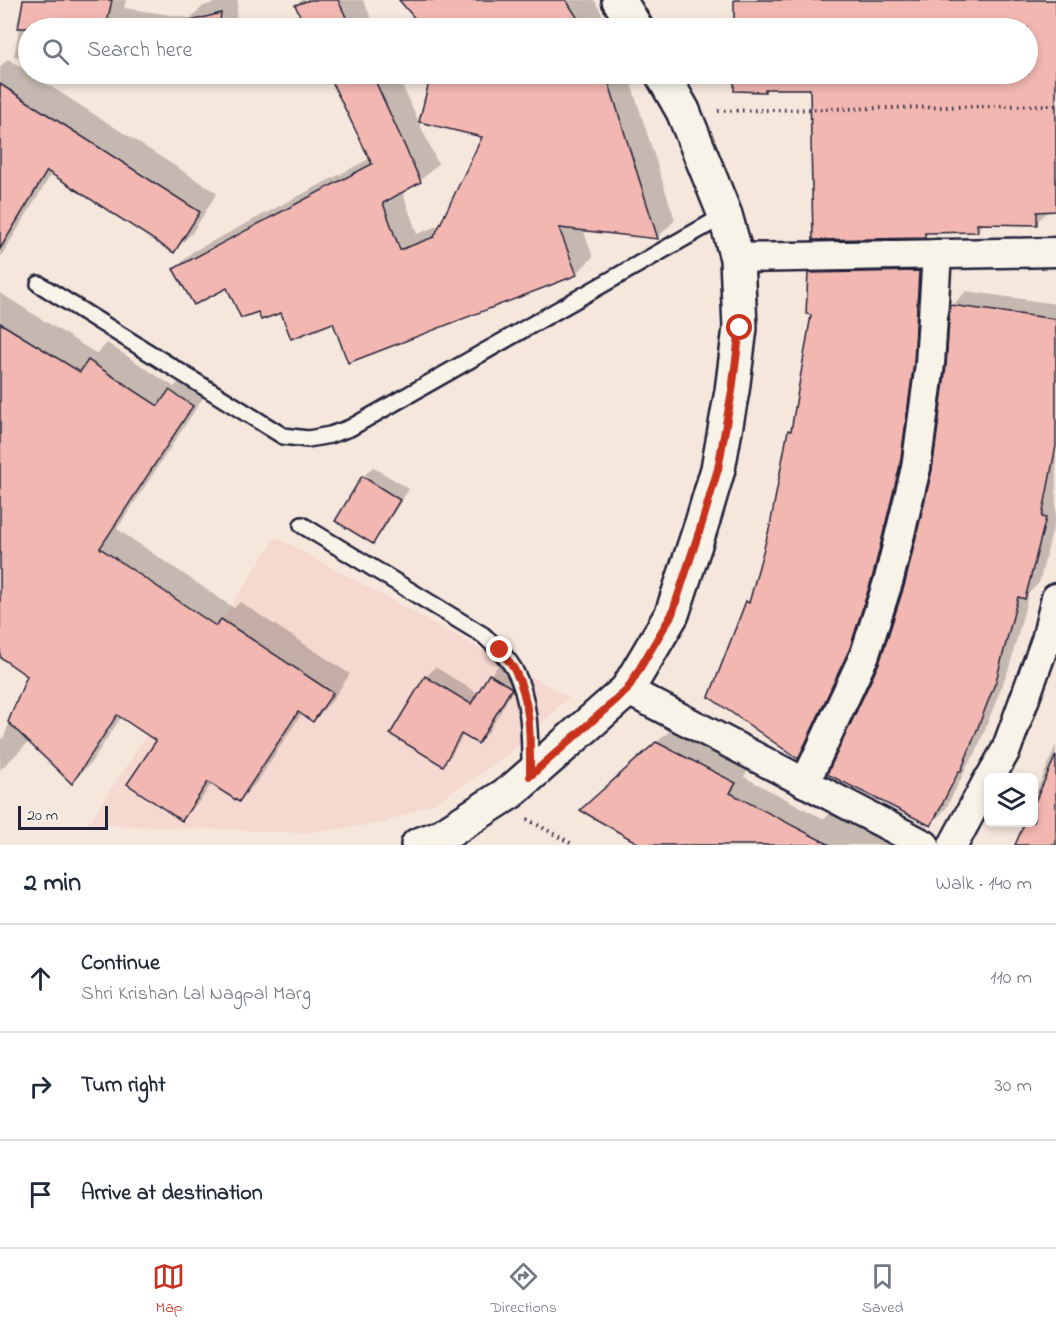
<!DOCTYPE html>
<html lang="en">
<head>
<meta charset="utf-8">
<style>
  :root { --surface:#fff; --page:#f2f2f3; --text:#1f2937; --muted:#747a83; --line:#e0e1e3; --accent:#c8321e }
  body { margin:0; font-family:"Indie Flower",sans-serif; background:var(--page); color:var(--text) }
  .controls { position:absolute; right:18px; bottom:18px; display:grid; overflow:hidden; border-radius:9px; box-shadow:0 3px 9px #0003 }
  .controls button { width:54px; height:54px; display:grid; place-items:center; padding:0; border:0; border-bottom:2px solid var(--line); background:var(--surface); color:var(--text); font:30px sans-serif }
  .scale { position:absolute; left:18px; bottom:15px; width:90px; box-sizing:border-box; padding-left:6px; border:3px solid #22223b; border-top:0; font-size:16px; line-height:21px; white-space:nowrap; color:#22223b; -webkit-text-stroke:4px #f7f3e8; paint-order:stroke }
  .stop { position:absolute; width:18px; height:18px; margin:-14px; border:4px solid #c8321e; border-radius:50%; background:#fff }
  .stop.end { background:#c8321e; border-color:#fff; box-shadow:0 2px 6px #0008 }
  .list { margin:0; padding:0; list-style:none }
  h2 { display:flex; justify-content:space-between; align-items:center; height:78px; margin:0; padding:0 24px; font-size:26px }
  h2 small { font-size:20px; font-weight:400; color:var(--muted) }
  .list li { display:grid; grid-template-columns:39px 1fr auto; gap:18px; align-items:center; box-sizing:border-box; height:108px; padding:0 24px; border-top:2px solid var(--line) }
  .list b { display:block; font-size:22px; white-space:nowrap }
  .list p { margin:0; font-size:20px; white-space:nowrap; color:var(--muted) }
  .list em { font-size:20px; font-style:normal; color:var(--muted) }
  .icon { flex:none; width:33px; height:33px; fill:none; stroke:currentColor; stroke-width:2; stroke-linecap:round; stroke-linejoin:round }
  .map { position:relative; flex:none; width:1056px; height:845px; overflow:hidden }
  .search { position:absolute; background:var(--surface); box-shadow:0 3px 9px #0003; left:18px; right:18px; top:18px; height:66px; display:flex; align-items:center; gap:15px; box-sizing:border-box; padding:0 21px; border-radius:33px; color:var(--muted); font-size:22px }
  .sheet { height:402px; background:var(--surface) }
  nav { display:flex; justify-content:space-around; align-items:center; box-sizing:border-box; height:84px; border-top:2px solid var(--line); background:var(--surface); font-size:16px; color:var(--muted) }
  nav a { display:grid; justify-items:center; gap:3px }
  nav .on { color:var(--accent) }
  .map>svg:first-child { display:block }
  .built { fill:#f5d9d0 }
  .shadow { fill:#0003 }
  .building { fill:#f2b7b0; stroke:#22223b; stroke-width:1.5 }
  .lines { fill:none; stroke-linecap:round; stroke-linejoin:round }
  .lane-casing { stroke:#22223b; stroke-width:20 }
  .street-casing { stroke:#22223b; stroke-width:33 }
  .secondary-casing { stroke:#22223b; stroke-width:38 }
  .path { stroke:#22223b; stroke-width:4; stroke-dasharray:1.5 4.5; stroke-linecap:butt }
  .lane { stroke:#f7f3e8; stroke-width:15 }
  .street { stroke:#f7f3e8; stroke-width:28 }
  .secondary { stroke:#f7f3e8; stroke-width:33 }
  .route { stroke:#c8321e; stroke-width:8 }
</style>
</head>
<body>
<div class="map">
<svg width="1056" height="845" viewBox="0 0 1056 845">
  <rect width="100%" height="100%" fill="#f6e7dd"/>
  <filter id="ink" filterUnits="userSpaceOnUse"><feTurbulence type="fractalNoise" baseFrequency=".0167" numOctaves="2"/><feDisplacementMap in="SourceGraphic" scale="12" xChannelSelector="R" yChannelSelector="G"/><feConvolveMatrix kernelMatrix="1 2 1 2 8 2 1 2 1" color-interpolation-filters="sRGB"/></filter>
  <g filter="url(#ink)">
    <!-- built -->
    <polygon class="built" points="276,537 569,697 513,751 470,781 434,803 384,823 303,833 88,824"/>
    <!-- shadow -->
    <g class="shadow">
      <polygon points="25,0 126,0 124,8 191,18 203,6 224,0 238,0 235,28 28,28 28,59 14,56"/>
      <polygon points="302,0 363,0 376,28 308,28 297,5"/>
      <polygon points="401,0 594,0 604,17 593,28 548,28 500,22 499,28 424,28"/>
      <polygon points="736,0 1056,0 1056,209 1049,210 1036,223 985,222 977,231 929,231 924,236 811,87 767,87 764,90 735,90 735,74 1028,74 1028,28 736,28"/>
      <polygon points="8,59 217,193 192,233 174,251 52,173 0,258 0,67"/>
      <polygon points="330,74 397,74 438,164 420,181 402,191 417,234 442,224 484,136 421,121 432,74 628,74 675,220 658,237 583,229 593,257 576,274 333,321 282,311 259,310 227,285 175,269 192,252 371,158"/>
      <polygon points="934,256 888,558 864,631 813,742 798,757 747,602 752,597 771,526 789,431 793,427 813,313 810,274 825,258"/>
      <polygon points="966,291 1056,304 1056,517 1039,583 1029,593 1010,665 975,755 971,759 945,810 930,824 881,661 906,583 934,471 948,366 952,306"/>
      <polygon points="0,293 97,354 107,343 174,387 188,373 210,387 117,529 234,608 240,602 350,674 331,702 313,720 302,713 257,782 239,801 212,783 200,801 182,819 158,741 122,716 90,764 72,782 30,741 0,770 0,736 3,739 29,675 0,655"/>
      <polygon points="373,467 409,489 382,532 373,542 363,477"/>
      <polygon points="499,665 520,678 488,733 478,742 464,734 452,754 442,764 426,677 435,667 479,694 490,675"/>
      <polygon points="673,728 750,767 744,777 824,819 832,812 896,845 644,845 582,809 597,795"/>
      <polygon points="1056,745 1056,845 1016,845 1034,822 1034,798"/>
    </g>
    <!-- building -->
    <g class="building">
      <polygon points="23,0 112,0 106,28 18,28"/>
      <polygon points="310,0 338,0 351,28 306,28 295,5"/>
      <polygon points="399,0 566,0 584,28 537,28 488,22 486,28 423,28"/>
      <polygon points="734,0 1056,0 1056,211 1037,212 1037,225 977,224 978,232 925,233 925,238 813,240 810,89 765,89 765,92 734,91 734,74 1028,74 1028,28 734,28"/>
      <polygon points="221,13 219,28 184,28 183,23"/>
      <polygon points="328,74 372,74 421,182 383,203 400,250 434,237 482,137 419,122 431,74 606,74 658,239 559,228 577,275 348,363 333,323 291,339 281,313 261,320 258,312 241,318 227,288 194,305 173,269 372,164"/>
      <polygon points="0,84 200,212 174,253 47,171 0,249"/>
      <polygon points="919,271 914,362 900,465 873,575 850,648 798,759 709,697 746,601 749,603 770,526 788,430 791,431 811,315 806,314 808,273"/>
      <polygon points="950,305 1056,319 1056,446 1042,517 1046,518 1025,599 1018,597 996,681 961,771 959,771 931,826 827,774 880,661 905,583 932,470 946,366"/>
      <polygon points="0,323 80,372 88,360 158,406 169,390 193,406 100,548 216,626 221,619 333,693 313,722 298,712 239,802 208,782 182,821 127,784 156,741 117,715 72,784 8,722 27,676 0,657"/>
      <polygon points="362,476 400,500 373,544 335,521"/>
      <polygon points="489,674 512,688 478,744 461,734 443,766 390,734 425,676 471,704"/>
      <polygon points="656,742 736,783 730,793 830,845 641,845 580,810"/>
      <polygon points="1056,755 1056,845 1015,845 1025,822 1034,822 1034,804"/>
    </g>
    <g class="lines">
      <!-- lane casing -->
      <g class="lane-casing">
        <g id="lane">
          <polyline points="39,284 283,436 308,439 330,435 350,428 725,215"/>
          <path d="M302,525L483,635C494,645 506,655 514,669C531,699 530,741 530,774"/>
        </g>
      </g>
      <!-- street casing -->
      <g class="street-casing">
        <g id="street">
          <polyline points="737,258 1056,252"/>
          <polyline points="627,690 925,845"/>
          <polyline points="990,778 1006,750 1046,640 1056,598"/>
          <polyline points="805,783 865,654 889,579 916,468 930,364 937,254"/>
          <polyline points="953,845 988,780"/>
        </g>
      </g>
      <!-- secondary casing -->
      <g class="secondary-casing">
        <g id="secondary">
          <polyline points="619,0 636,28"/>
          <polyline points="418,845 440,837 512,791 627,690 672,614 702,523 718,469 732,391 740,328 737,258 725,215 683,111 662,74"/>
        </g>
      </g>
      <!-- path -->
      <g class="path">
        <polyline points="718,111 1056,105"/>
        <polyline points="527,819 574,845"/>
      </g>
      <!-- lane -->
      <use href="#lane" class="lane"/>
      <!-- street -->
      <use href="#street" class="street"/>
      <!-- secondary -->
      <use href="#secondary" class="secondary"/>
    </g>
  </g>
  <g class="lines" filter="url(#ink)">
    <!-- route -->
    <path class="route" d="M500,650C505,657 511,663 514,669C532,701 530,741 530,776L627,690L672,614L702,523L718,469L732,391L740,328"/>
  </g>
</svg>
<div class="controls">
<button><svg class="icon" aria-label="layers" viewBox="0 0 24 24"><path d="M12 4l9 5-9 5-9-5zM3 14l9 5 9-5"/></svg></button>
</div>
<div class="scale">20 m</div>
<div class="stop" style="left:740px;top:328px"></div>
<div class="stop end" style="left:500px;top:650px"></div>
<div class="search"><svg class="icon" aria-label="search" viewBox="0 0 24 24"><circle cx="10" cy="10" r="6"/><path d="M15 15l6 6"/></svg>Search here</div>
</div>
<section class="sheet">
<h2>2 min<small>Walk · 140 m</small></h2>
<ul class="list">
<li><svg class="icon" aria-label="ahead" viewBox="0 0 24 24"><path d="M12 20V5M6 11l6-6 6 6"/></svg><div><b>Continue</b><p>Shri Krishan Lal Nagpal Marg</p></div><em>110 m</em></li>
<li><svg class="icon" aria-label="right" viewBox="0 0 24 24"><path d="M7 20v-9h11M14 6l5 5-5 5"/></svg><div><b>Turn right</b></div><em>30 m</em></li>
<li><svg class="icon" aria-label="arrive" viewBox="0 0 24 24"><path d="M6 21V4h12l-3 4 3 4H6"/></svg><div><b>Arrive at destination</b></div></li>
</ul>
</section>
<nav>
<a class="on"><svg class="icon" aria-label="map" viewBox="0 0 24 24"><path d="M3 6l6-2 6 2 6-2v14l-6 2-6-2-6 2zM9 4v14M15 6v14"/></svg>Map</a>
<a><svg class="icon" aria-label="directions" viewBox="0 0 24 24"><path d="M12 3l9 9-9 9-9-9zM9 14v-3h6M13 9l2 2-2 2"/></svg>Directions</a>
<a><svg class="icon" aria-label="saved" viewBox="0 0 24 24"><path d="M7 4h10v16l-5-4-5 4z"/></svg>Saved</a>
</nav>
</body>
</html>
